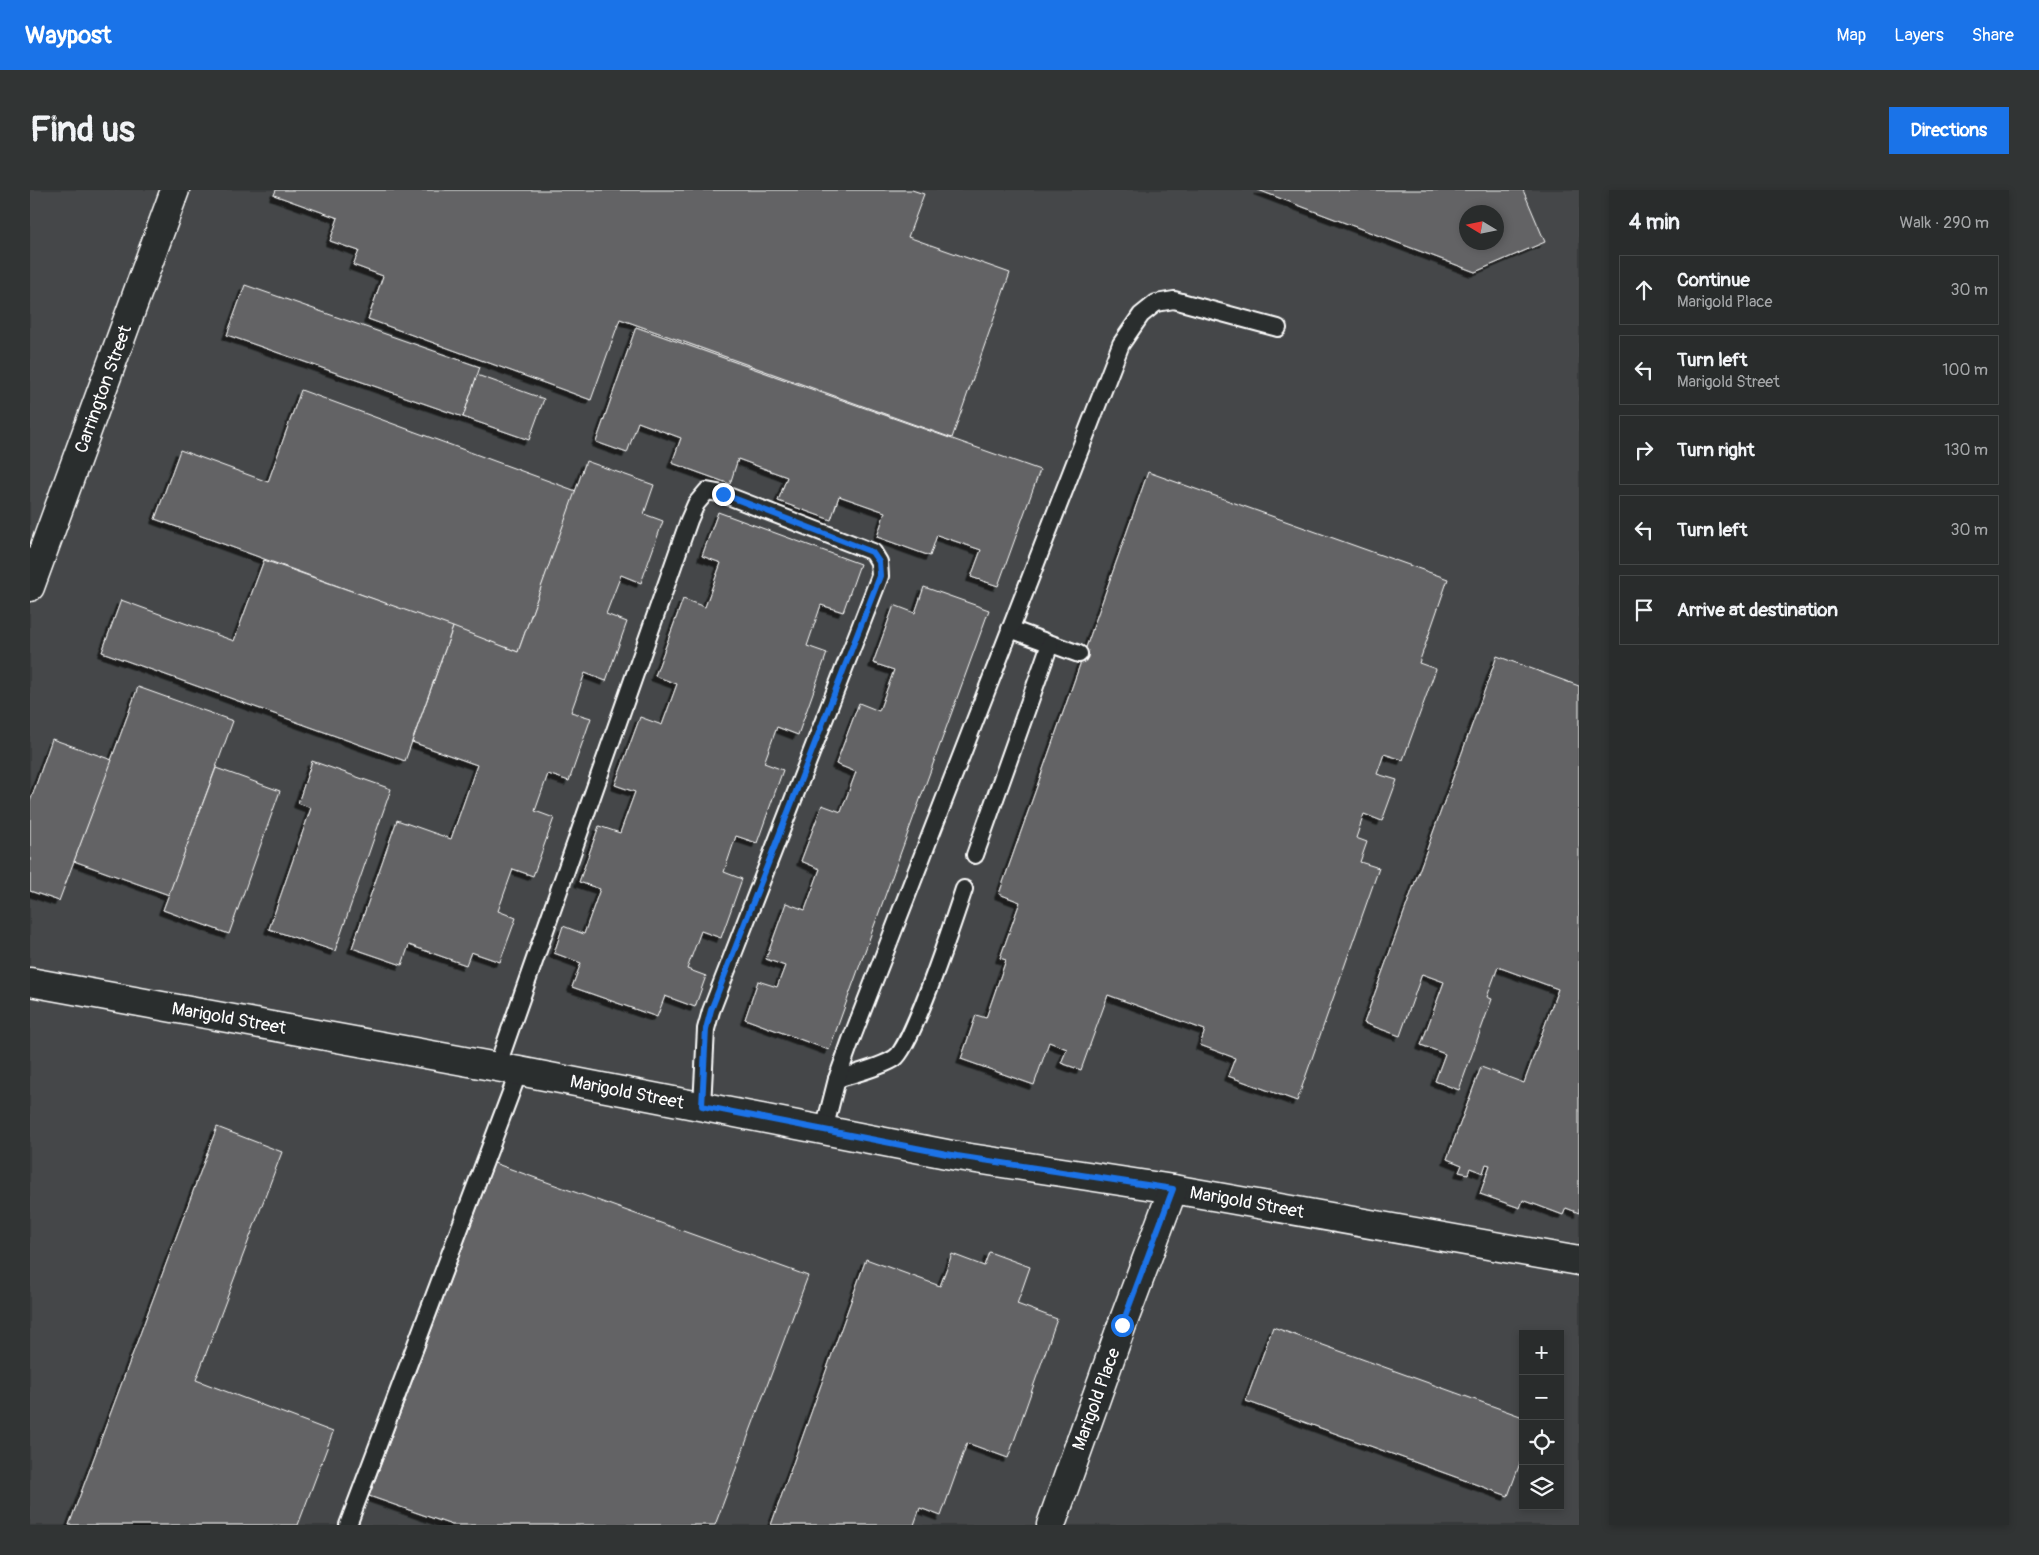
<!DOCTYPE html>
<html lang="en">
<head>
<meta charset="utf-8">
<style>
  :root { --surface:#292c2c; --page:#313434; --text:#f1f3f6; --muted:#a5a7a9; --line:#454848; --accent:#1a73e8 }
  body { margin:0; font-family:Pangolin,sans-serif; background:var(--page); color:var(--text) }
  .controls { position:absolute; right:15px; bottom:15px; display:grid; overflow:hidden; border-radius:0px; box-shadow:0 2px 8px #0003 }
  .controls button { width:45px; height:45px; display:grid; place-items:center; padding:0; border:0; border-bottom:1px solid var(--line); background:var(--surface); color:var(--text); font:25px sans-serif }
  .compass { position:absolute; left:1429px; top:15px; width:45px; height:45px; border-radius:50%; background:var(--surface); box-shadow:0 2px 8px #0003; rotate:280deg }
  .stop { position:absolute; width:15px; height:15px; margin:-11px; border:4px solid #1a73e8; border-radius:50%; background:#fff }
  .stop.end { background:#1a73e8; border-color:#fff; box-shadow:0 1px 5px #0008 }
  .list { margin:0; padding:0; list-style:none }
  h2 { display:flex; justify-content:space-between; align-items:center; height:65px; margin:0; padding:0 20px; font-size:21px }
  h2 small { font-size:16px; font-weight:400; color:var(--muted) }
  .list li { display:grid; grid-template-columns:32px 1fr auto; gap:15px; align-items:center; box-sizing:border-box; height:70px; margin:0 10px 10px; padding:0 10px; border:1px solid var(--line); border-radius:0px }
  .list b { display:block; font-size:19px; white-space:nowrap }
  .list p { margin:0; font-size:16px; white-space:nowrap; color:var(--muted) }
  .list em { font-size:16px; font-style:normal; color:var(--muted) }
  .icon { flex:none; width:28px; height:28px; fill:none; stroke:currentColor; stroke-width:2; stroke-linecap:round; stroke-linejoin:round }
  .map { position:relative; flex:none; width:1549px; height:1335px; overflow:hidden; border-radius:0px }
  header { display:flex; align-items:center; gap:30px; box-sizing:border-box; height:70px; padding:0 25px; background:var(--accent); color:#fff }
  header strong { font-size:24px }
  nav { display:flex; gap:28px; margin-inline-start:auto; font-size:18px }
  .intro { display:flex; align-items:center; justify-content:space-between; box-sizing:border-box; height:120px; padding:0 30px }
  h1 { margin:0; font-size:35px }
  .button { padding:12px 22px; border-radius:0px; background:var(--accent); color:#fff; font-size:18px; font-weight:700 }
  main { display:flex; gap:30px; padding:0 30px }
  aside { flex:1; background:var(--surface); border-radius:0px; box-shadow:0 2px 8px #0003 }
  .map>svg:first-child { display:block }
  .built { fill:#444748; fill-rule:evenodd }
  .building { fill:#636465; stroke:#fff; fill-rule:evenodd; filter:url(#shadow) }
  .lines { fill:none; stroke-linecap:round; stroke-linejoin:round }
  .service-casing { stroke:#fff; stroke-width:20 }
  .minor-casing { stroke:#fff; stroke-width:31 }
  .service { stroke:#2a2d2e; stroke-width:16 }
  .minor { stroke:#2a2d2e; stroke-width:28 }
  .route { stroke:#1a73e8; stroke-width:6 }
  .labels { text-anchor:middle; stroke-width:4; stroke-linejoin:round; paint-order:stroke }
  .street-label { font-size:18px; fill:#fff; stroke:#2a2d2e }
</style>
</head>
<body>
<header>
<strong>Waypost</strong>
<nav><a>Map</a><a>Layers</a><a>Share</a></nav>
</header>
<div class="intro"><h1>Find us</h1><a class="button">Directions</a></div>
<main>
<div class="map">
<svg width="1549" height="1335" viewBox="0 0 1549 1335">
  <defs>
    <filter id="shadow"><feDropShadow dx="-4.5" dy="4.5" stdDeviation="0" flood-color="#0009"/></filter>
  </defs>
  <rect width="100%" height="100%" fill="#373a3b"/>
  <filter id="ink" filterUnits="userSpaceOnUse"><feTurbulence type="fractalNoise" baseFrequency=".02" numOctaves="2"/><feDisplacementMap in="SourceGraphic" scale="10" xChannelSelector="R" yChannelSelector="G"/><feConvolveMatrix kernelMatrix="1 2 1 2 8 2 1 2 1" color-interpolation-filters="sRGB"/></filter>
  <g filter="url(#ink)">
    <!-- built -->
    <path class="built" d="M0,0H1549V1335H0ZM1436,22H1466V52H1436ZM1493,1144H1530V1316H1493Z"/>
    <!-- building -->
    <g class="building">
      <polygon points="246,0 882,0 894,4 878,47 980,83 922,248 590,129 561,210 338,129 353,86 323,75 329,61 300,51 308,28 244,5"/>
      <path d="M1228,0H1493L1515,52L1445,82ZM1436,22H1466V52H1436Z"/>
      <polygon points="215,95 450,177 433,227 197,145"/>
      <polygon points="606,137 1010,280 968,396 941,387 951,360 907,345 900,366 847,347 855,322 809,306 801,330 748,311 757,287 708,269 700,294 642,273 651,248 608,232 597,263 566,252"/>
      <polygon points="447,185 514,209 499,250 433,227"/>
      <polygon points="271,200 546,301 488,462 125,329 150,260 238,292"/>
      <polygon points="556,271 624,295 614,324 633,331 611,393 591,385 576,424 597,432 576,491 555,483 541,522 561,528 539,591 518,584 505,621 524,628 503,686 483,679 468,721 486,728 470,772 441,762 436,775 379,755 372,775 322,758 367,630 421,649 447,575 382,552 423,437 488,462"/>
      <polygon points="1118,282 1418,389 1389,473 1406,479 1373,570 1354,564 1347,584 1367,590 1352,631 1334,624 1326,648 1337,652 1330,672 1349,678 1267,911 1198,886 1205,868 1170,855 1175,840 1078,805 1051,880 1031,873 1037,859 1019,852 1004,895 931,869 946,825 956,828 976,770 970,768 990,712 969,704"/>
      <polygon points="688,322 830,374 813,422 791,415 777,456 797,463 768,545 747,537 734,573 753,580 727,653 706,646 694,682 712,689 691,748 671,741 657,779 676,786 665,817 635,806 627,827 542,797 551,773 524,763 533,736 554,744 570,699 549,692 569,636 590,643 605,602 585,595 610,527 632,535 647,494 625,486 653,409 675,417 691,373 672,366"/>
      <polygon points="234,370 423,437 375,571 72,462 91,410 204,451"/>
      <polygon points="894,397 959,420 799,860 715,829 728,791 747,797 755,776 736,769 756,713 775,720 790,679 771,671 792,615 811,622 826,582 806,574 829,513 849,521 864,480 843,473 864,415 885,423"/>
      <polygon points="1467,466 1549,496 1549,1023 1536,1018 1533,1025 1493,1010 1490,1018 1450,1004 1460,975 1456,974 1453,983 1440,978 1438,984 1429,982 1432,975 1417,969 1451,877 1494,893 1528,799 1468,777 1457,807 1462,809 1429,900 1405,891 1415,864 1391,855 1414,792 1392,784 1370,846 1334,833"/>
      <polygon points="108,497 203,531 139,705 44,671"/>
      <polygon points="22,549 82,570 29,711 0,701 0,612"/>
      <polygon points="282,571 361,599 305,761 239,739 281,618 268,613"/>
      <polygon points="186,578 250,601 199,744 133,720"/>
      <polygon points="187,937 252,962 166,1190 303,1242 268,1335 39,1335"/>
      <polygon points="464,973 778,1086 685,1335 422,1335 339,1306"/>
      <polygon points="959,1062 1000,1077 987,1114 1027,1129 978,1268 937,1253 911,1326 890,1318 884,1335 741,1335 836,1069 910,1096 922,1064 954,1076"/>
      <polygon points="1243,1137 1493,1227 1493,1265 1478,1306 1216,1211"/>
    </g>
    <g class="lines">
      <!-- service casing -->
      <g class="service-casing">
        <g id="service">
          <polyline points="980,439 1049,464"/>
          <polyline points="945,665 1020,454"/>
          <polyline points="467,877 659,330 666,314 677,301 693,304 843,362 849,372 850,386 681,821 676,839 672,916"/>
          <path d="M807,889C823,884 852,877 865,868C882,857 925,726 934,699"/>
          <polyline points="794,940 807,889 821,850 1091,154 1111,125 1126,113 1144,110 1248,138"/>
          <polyline points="318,1335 489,881"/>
        </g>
      </g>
      <!-- minor casing -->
      <g class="minor-casing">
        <g id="minor">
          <polyline points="0,397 145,0"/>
          <polyline points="0,792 489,881 927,966 1143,999 1549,1071"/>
          <polyline points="1021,1335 1092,1135 1143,999"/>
        </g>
      </g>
      <!-- service -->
      <use href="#service" class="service"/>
      <!-- minor -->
      <use href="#minor" class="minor"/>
    </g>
  </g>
  <g class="lines" filter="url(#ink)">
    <!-- route -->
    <polyline class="route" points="693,304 842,362 849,372 850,386 681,820 676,839 672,916 927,966 1143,999 1092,1135"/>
  </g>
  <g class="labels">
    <!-- street labels -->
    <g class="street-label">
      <text transform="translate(73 199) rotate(-70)" y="6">Carrington Street</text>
      <text transform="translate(199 828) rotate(10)" y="6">Marigold Street</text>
      <text transform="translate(597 902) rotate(11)" y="6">Marigold Street</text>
      <text transform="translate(1217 1012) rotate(10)" y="6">Marigold Street</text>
      <text transform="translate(1066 1209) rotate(-70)" y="6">Marigold Place</text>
    </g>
  </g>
</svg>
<div class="controls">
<button>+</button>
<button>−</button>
<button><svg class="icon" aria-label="locate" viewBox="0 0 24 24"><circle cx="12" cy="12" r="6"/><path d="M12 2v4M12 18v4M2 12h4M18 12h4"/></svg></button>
<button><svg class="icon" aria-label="layers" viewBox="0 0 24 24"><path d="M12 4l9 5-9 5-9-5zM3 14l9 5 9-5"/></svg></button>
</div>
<svg class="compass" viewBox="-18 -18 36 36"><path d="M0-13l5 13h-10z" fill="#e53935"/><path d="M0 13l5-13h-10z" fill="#a5a7a9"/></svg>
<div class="stop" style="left:1092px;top:1135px"></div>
<div class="stop end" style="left:693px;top:304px"></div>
</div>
<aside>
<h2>4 min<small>Walk · 290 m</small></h2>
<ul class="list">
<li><svg class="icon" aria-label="ahead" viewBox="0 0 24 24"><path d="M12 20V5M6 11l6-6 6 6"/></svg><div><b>Continue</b><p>Marigold Place</p></div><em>30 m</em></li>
<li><svg class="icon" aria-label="left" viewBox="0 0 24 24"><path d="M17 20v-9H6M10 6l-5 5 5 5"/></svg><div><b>Turn left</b><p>Marigold Street</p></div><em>100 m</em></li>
<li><svg class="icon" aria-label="right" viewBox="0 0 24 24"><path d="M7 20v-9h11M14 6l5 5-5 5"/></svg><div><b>Turn right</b></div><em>130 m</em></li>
<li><svg class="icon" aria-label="left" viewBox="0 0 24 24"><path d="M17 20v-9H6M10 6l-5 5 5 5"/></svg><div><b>Turn left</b></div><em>30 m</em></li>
<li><svg class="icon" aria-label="arrive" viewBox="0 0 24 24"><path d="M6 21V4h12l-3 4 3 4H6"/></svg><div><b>Arrive at destination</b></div></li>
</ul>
</aside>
</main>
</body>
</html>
